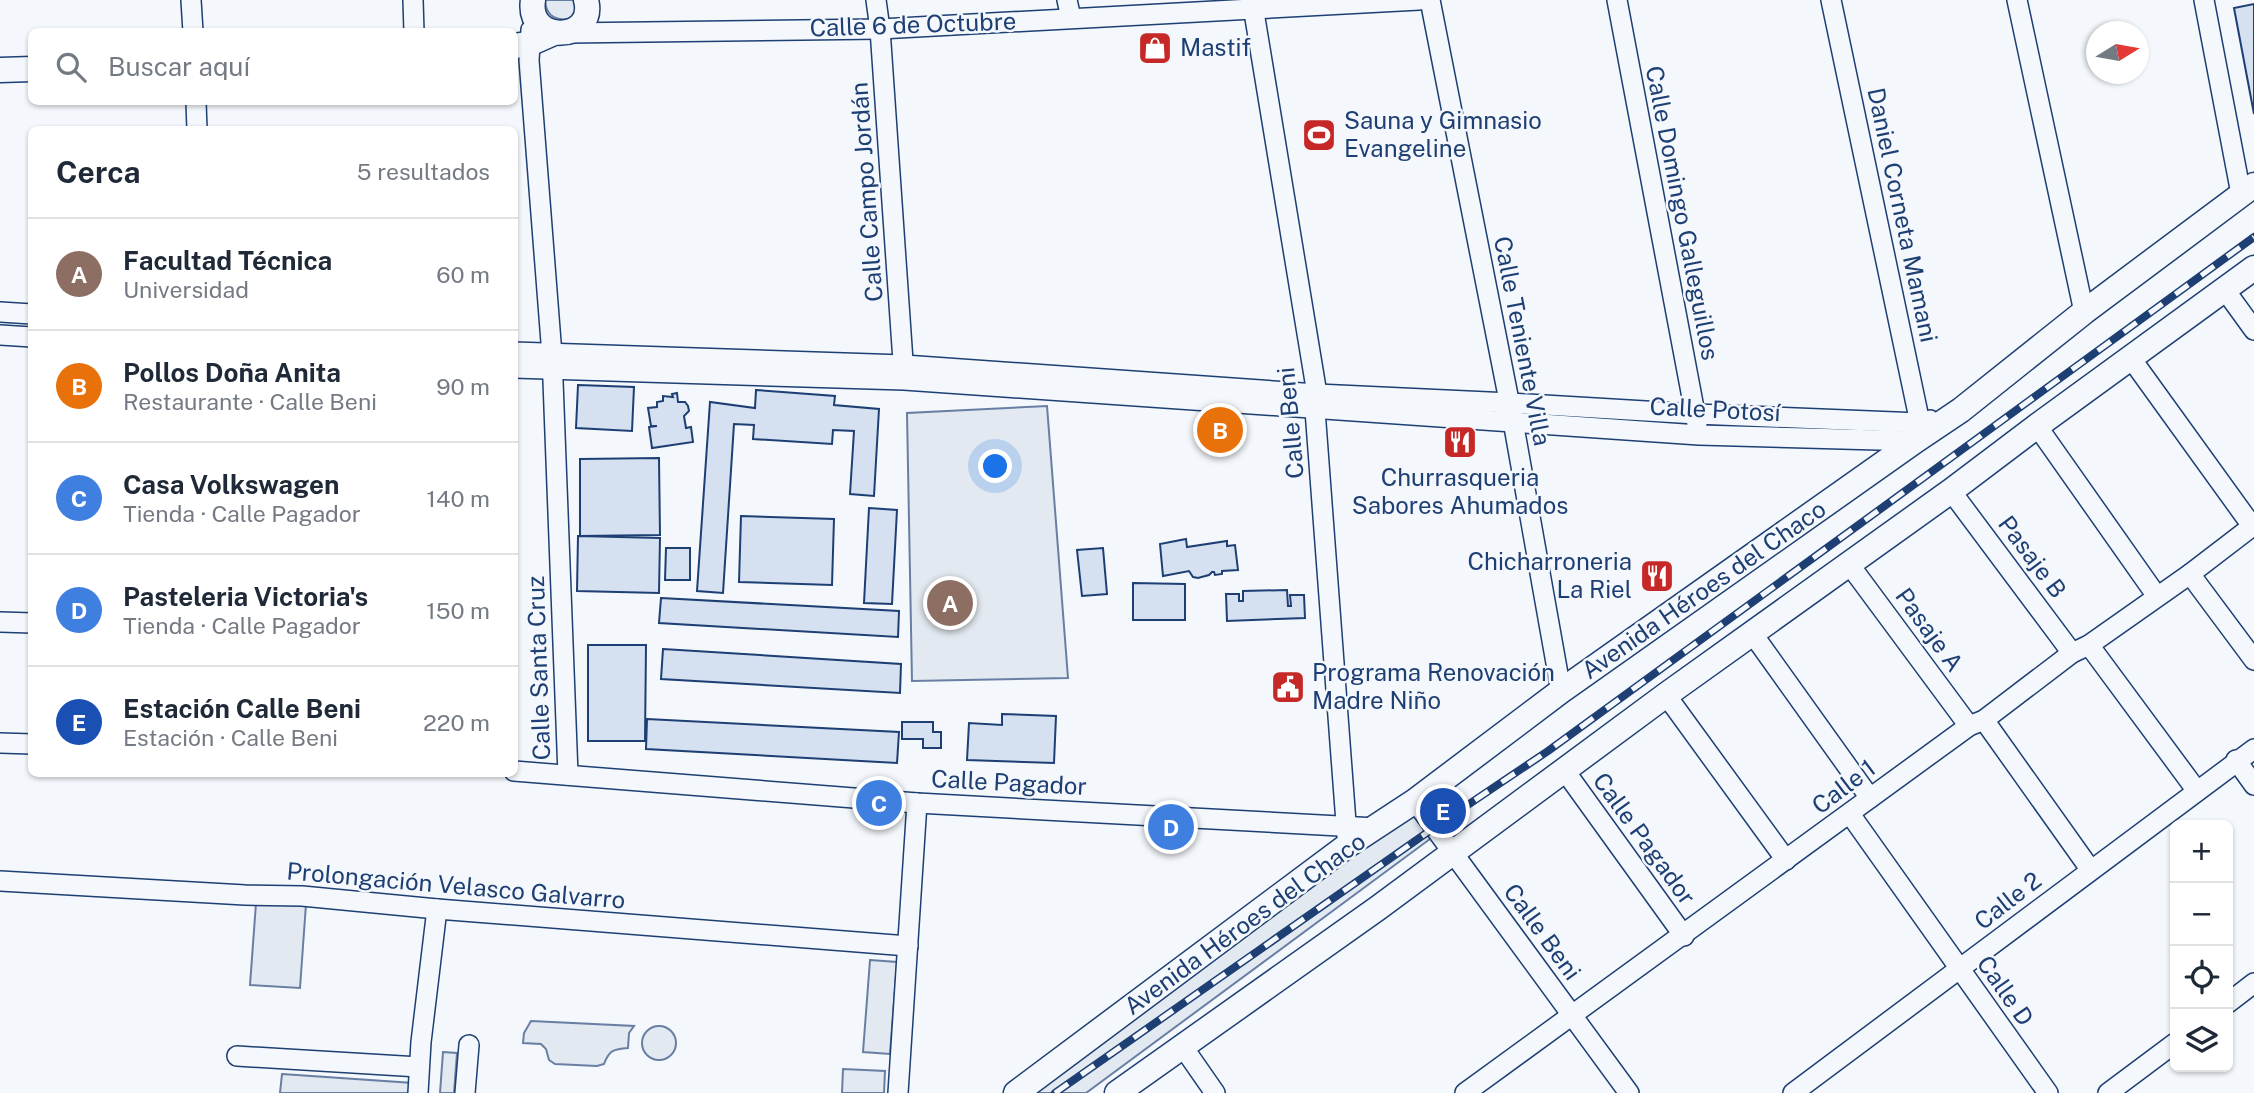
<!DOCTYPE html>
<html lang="es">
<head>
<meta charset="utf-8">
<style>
  :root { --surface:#fff; --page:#f2f2f3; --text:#1f2937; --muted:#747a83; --line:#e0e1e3; --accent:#0b8043 }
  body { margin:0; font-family:"Public Sans",sans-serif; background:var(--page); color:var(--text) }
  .controls { position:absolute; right:21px; bottom:21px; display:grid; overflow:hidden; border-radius:10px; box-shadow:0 2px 5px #0004 }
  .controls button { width:63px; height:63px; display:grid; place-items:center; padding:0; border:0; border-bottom:2px solid var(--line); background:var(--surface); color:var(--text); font:35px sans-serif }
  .compass { position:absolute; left:2086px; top:21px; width:63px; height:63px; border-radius:50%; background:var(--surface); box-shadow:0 2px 5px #0004; rotate:79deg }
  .you { position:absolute; left:996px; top:467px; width:24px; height:24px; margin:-18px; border:5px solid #fff; border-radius:50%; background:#1a73e8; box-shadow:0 0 0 10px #1a73e833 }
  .badge { display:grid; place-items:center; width:46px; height:46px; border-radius:50%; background:var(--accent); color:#fff; font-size:23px; font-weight:700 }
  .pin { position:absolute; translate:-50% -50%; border:4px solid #fff; box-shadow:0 2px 7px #0006 }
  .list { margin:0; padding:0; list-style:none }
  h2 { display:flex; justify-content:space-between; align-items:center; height:91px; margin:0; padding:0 28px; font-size:30px }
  h2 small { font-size:23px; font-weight:400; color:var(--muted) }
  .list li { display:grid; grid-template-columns:46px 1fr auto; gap:21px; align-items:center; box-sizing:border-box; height:112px; padding:0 28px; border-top:2px solid var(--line) }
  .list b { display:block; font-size:26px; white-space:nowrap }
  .list p { margin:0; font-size:23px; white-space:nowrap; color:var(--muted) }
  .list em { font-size:23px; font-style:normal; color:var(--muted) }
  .icon { flex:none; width:38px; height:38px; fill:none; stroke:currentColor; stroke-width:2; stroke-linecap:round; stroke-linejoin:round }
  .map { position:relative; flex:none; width:2254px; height:1093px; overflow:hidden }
  .search { position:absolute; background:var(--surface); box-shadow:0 2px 5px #0004; left:28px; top:28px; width:490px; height:77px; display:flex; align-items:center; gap:18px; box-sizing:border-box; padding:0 24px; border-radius:10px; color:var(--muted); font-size:26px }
  .panel { position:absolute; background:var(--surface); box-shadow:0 2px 5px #0004; left:28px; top:126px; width:490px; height:651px; border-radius:10px }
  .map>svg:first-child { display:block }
  .green { fill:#e3e9f0; stroke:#687fa3; stroke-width:2 }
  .building { fill:#d5e0f0; stroke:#1d3f73; stroke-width:2 }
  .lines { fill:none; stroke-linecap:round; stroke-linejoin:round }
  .minor-casing { stroke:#1d3f73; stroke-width:22 }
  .major-casing { stroke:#1d3f73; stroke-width:27 }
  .minor { stroke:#f4f7fb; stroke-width:19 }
  .major { stroke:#f4f7fb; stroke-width:24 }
  .rail-casing { stroke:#1d3f73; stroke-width:8 }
  .rail { stroke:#f4f7fb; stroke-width:5; stroke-dasharray:16; stroke-linecap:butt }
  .labels { text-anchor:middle; stroke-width:5; stroke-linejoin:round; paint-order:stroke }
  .street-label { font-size:24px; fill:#1d3f73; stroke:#f4f7fb }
  .poi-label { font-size:24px; fill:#1d3f73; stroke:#f4f7fb; text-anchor:start }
</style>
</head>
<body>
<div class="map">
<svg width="2254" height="1093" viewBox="0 0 2254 1093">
  <rect width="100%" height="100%" fill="#f4f7fb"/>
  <!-- green -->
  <g class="green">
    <path d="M545,0H584L574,18C558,22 546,18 545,0Z"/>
    <polygon points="1047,406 1068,678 912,681 907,413"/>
    <polygon points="1416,814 1423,821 1430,839 1086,1093 1022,1093 1404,816"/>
    <polygon points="256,903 306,904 300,988 250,985"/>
    <polygon points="870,960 897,962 890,1054 863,1052"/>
    <path d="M531,1021L634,1026L629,1033L628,1048C614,1049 609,1050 604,1064L597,1066L555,1064L549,1060L546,1049L541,1044L523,1043L524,1033Z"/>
    <circle cx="659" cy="1043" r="17"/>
    <polygon points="443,1052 457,1053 454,1093 440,1093"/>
    <polygon points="843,1069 885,1071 884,1093 842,1093"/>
    <polygon points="282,1074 413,1083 413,1093 280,1093"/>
  </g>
  <!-- building -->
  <g class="building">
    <polygon points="2254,4 2254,114 2234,8"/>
    <polygon points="578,385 634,387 632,431 576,428"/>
    <polygon points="756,390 835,396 834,405 879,409 874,496 850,494 854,431 833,430 832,444 753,439 754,425 734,424 723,593 697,591 710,402 755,408"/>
    <polygon points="677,393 678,402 685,402 688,406 689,411 684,416 686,428 691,427 693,442 652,448 649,427 657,426 651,426 648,408 657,407 657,402 663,401 663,396 673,397 672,394"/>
    <polygon points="659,458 660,535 580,536 580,459"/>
    <polygon points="869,508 897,510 892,604 864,603"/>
    <polygon points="741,516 834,519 832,585 739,582"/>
    <polygon points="578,536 660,538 659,593 577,591"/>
    <polygon points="1186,539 1187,547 1227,541 1227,546 1235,545 1238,570 1222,571 1222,574 1215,575 1214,572 1212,572 1209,575 1198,578 1193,577 1189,571 1163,576 1160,544"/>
    <polygon points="666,548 690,548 690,580 665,580"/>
    <polygon points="1103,548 1107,594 1082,596 1077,550"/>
    <polygon points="1133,583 1185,584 1185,620 1133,620"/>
    <polygon points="1287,590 1288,606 1291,606 1290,595 1304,595 1305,618 1227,621 1226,594 1239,594 1239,601 1243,601 1243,591"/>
    <polygon points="661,598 899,611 898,637 659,623"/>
    <polygon points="588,645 646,645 645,741 588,741"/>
    <polygon points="663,649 901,664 900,693 661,679"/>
    <polygon points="1002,714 1056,716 1054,763 967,760 969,723 1002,725"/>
    <polygon points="647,719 899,732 897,763 646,749"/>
    <polygon points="902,722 933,722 933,732 941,732 941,748 923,748 923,739 902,739"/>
  </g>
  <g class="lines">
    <!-- minor casing -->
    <g class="minor-casing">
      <g id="minor">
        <polyline points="191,0 193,32"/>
        <polyline points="413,0 414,32"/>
        <polyline points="876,0 880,29 904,376"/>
        <polyline points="1067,0 1071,18"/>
        <polyline points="1252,0 1317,394 1315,410 1347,836"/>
        <polyline points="1430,0 1513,421 1561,691"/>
        <polyline points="1617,0 1697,424"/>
        <polyline points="2017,0 2084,312"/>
        <polyline points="2204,0 2241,194"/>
        <polyline points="531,30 529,60 552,355 568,775"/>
        <polyline points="568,33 880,29 1419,0"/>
        <polyline points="196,102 197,130"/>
        <polyline points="2225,290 2254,330"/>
        <polyline points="0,312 32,314"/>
        <polyline points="0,335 32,337"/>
        <polyline points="514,352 904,365 1317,394 1510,403 1696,414 1920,423 1930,420"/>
        <polyline points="2130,357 2252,526"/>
        <polyline points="514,368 904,380 1699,435 1915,441 1920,423 1831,0"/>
        <polyline points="2037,426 2156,595"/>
        <polyline points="1951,491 2072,653"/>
        <polyline points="1849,564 1969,726"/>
        <polyline points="2190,574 2254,660"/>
        <polyline points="0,622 32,623"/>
        <polyline points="1752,633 1870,798"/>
        <polyline points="2089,645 2197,791"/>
        <polyline points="1666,695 1786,860"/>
        <polyline points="1984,720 2090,869"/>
        <polyline points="0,743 32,744"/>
        <polyline points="2236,760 2254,785"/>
        <polyline points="514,771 917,803 1376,828"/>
        <polyline points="1565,771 1684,936"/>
        <polyline points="1415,801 1629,1093"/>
        <polyline points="1850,814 2048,1093"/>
        <polyline points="0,881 245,895 302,896 437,909 908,946"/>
        <polyline points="2228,1003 2254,983"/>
        <polyline points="1183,1047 1215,1093"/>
        <polyline points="237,1056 419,1067"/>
        <polyline points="418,1093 421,1042 437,909"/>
        <polyline points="465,1093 469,1045"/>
        <polyline points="898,1093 917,803"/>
        <polyline points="1465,1093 1969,726 1984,720 2072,653 2089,645 2190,574 2254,525"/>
        <polyline points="1793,1093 2254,749"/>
        <polyline points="2108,1093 2175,1043"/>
      </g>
    </g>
    <!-- major casing -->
    <g class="major-casing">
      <g id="major">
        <path d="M533,0C526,45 597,42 586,0"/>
        <polyline points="514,46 529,44 554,33"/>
        <polyline points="0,70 32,69"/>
        <polyline points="1016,1093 1348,845 1415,801 1561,691 1915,441 1961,410 2084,312 2254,185"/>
        <polyline points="1117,1093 1378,908 1666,695 1951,491 2037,426 2254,268"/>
      </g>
    </g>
    <!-- minor -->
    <use href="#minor" class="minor"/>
    <!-- major -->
    <use href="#major" class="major"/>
    <!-- rail casing -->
    <g class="rail-casing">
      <polyline id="rail" points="1055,1093 1435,827 1548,751 2254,237"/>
    </g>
    <!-- rail -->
    <use href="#rail" class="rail"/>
  </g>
  <!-- icons -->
  <defs>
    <g id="shop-square" transform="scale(1.75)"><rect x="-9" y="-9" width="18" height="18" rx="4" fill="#c62828" stroke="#f4f7fb"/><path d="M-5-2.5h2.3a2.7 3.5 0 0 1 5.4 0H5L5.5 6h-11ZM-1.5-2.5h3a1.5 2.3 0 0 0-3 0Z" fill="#fff"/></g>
    <g id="stadium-square" transform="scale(1.75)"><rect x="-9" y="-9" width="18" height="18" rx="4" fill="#c62828" stroke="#f4f7fb"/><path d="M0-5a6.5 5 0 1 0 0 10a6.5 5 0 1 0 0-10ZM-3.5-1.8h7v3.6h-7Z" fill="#fff"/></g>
    <g id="restaurant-square" transform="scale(1.75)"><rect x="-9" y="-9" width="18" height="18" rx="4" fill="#c62828" stroke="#f4f7fb"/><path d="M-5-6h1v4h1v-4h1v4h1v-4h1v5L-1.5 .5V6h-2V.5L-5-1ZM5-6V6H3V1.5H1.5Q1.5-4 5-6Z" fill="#fff"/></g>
    <g id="civic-square" transform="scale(1.75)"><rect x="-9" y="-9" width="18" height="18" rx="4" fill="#c62828" stroke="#f4f7fb"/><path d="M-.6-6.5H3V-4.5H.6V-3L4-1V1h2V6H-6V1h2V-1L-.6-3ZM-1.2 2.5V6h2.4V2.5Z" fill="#fff"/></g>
  </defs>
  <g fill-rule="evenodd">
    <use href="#shop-square" x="1155" y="48"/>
    <use href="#stadium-square" x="1319" y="135"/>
    <use href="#restaurant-square" x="1460" y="442"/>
    <use href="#restaurant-square" x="1657" y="576"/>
    <use href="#civic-square" x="1288" y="687"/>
  </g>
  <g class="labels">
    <!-- street labels -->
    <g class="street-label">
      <text transform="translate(913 25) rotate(-2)" y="8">Calle 6 de Octubre</text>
      <text transform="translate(867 192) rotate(-94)" y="8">Calle Campo Jordán</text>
      <text transform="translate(1682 213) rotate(79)" y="8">Calle Domingo Galleguillos</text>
      <text transform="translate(1902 215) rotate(78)" y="8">Daniel Corneta Mamani</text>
      <text transform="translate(1522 341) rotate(79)" y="8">Calle Teniente Villa</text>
      <text transform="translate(1715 410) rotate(3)" y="8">Calle Potosí</text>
      <text transform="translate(1291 423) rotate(-95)" y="8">Calle Beni</text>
      <text transform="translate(2032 557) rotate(53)" y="8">Pasaje B</text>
      <text transform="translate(1704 590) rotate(-35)" y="8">Avenida Héroes del Chaco</text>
      <text transform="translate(1929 630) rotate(54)" y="8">Pasaje A</text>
      <text transform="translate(539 668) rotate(-92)" y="8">Calle Santa Cruz</text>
      <text transform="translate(1009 783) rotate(3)" y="8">Calle Pagador</text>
      <text transform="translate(1844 787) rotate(-37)" y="8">Calle 1</text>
      <text transform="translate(1644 839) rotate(54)" y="8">Calle Pagador</text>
      <text transform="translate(456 886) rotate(5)" y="8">Prolongación Velasco Galvarro</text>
      <text transform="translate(2008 901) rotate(-38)" y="8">Calle 2</text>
      <text transform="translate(1245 924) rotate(-36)" y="8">Avenida Héroes del Chaco</text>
      <text transform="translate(1542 932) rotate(54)" y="8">Calle Beni</text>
      <text transform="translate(2005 991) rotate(55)" y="8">Calle D</text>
    </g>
    <!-- poi labels -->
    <g class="poi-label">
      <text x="1180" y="56">Mastif</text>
      <text x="1344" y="129">Sauna y Gimnasio<tspan x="1344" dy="28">Evangeline</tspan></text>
      <text x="1460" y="486" text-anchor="middle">Churrasqueria<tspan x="1460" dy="28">Sabores Ahumados</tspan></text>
      <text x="1632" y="570" text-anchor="end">Chicharroneria<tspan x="1632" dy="28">La Riel</tspan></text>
      <text x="1312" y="681">Programa Renovación<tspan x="1312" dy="28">Madre Niño</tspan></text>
    </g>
  </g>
</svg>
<div class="controls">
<button>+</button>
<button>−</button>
<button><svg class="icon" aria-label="locate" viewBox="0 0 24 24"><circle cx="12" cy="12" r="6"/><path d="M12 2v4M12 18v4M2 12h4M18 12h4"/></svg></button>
<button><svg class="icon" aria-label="layers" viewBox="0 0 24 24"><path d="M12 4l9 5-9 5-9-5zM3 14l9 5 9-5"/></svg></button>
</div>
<svg class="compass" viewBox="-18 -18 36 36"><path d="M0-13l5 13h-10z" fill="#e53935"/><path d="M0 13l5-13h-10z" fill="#747a83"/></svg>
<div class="you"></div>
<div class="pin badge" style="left:950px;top:603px;background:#8d6e63">A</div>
<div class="pin badge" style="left:1220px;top:430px;background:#e8710a">B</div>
<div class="pin badge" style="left:879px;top:803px;background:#3f7fe0">C</div>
<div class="pin badge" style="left:1171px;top:827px;background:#3f7fe0">D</div>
<div class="pin badge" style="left:1443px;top:811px;background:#1a4fb4">E</div>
<div class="search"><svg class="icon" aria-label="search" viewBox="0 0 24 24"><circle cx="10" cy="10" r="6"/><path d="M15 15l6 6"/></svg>Buscar aquí</div>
<section class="panel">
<h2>Cerca<small>5 resultados</small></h2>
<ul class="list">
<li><span class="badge" style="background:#8d6e63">A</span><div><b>Facultad Técnica</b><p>Universidad</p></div><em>60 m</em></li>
<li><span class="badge" style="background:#e8710a">B</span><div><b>Pollos Doña Anita</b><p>Restaurante · Calle Beni</p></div><em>90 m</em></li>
<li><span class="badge" style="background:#3f7fe0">C</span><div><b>Casa Volkswagen</b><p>Tienda · Calle Pagador</p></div><em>140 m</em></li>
<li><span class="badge" style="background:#3f7fe0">D</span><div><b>Pasteleria Victoria's</b><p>Tienda · Calle Pagador</p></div><em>150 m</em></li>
<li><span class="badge" style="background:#1a4fb4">E</span><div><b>Estación Calle Beni</b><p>Estación · Calle Beni</p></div><em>220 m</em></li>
</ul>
</section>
</div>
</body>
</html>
